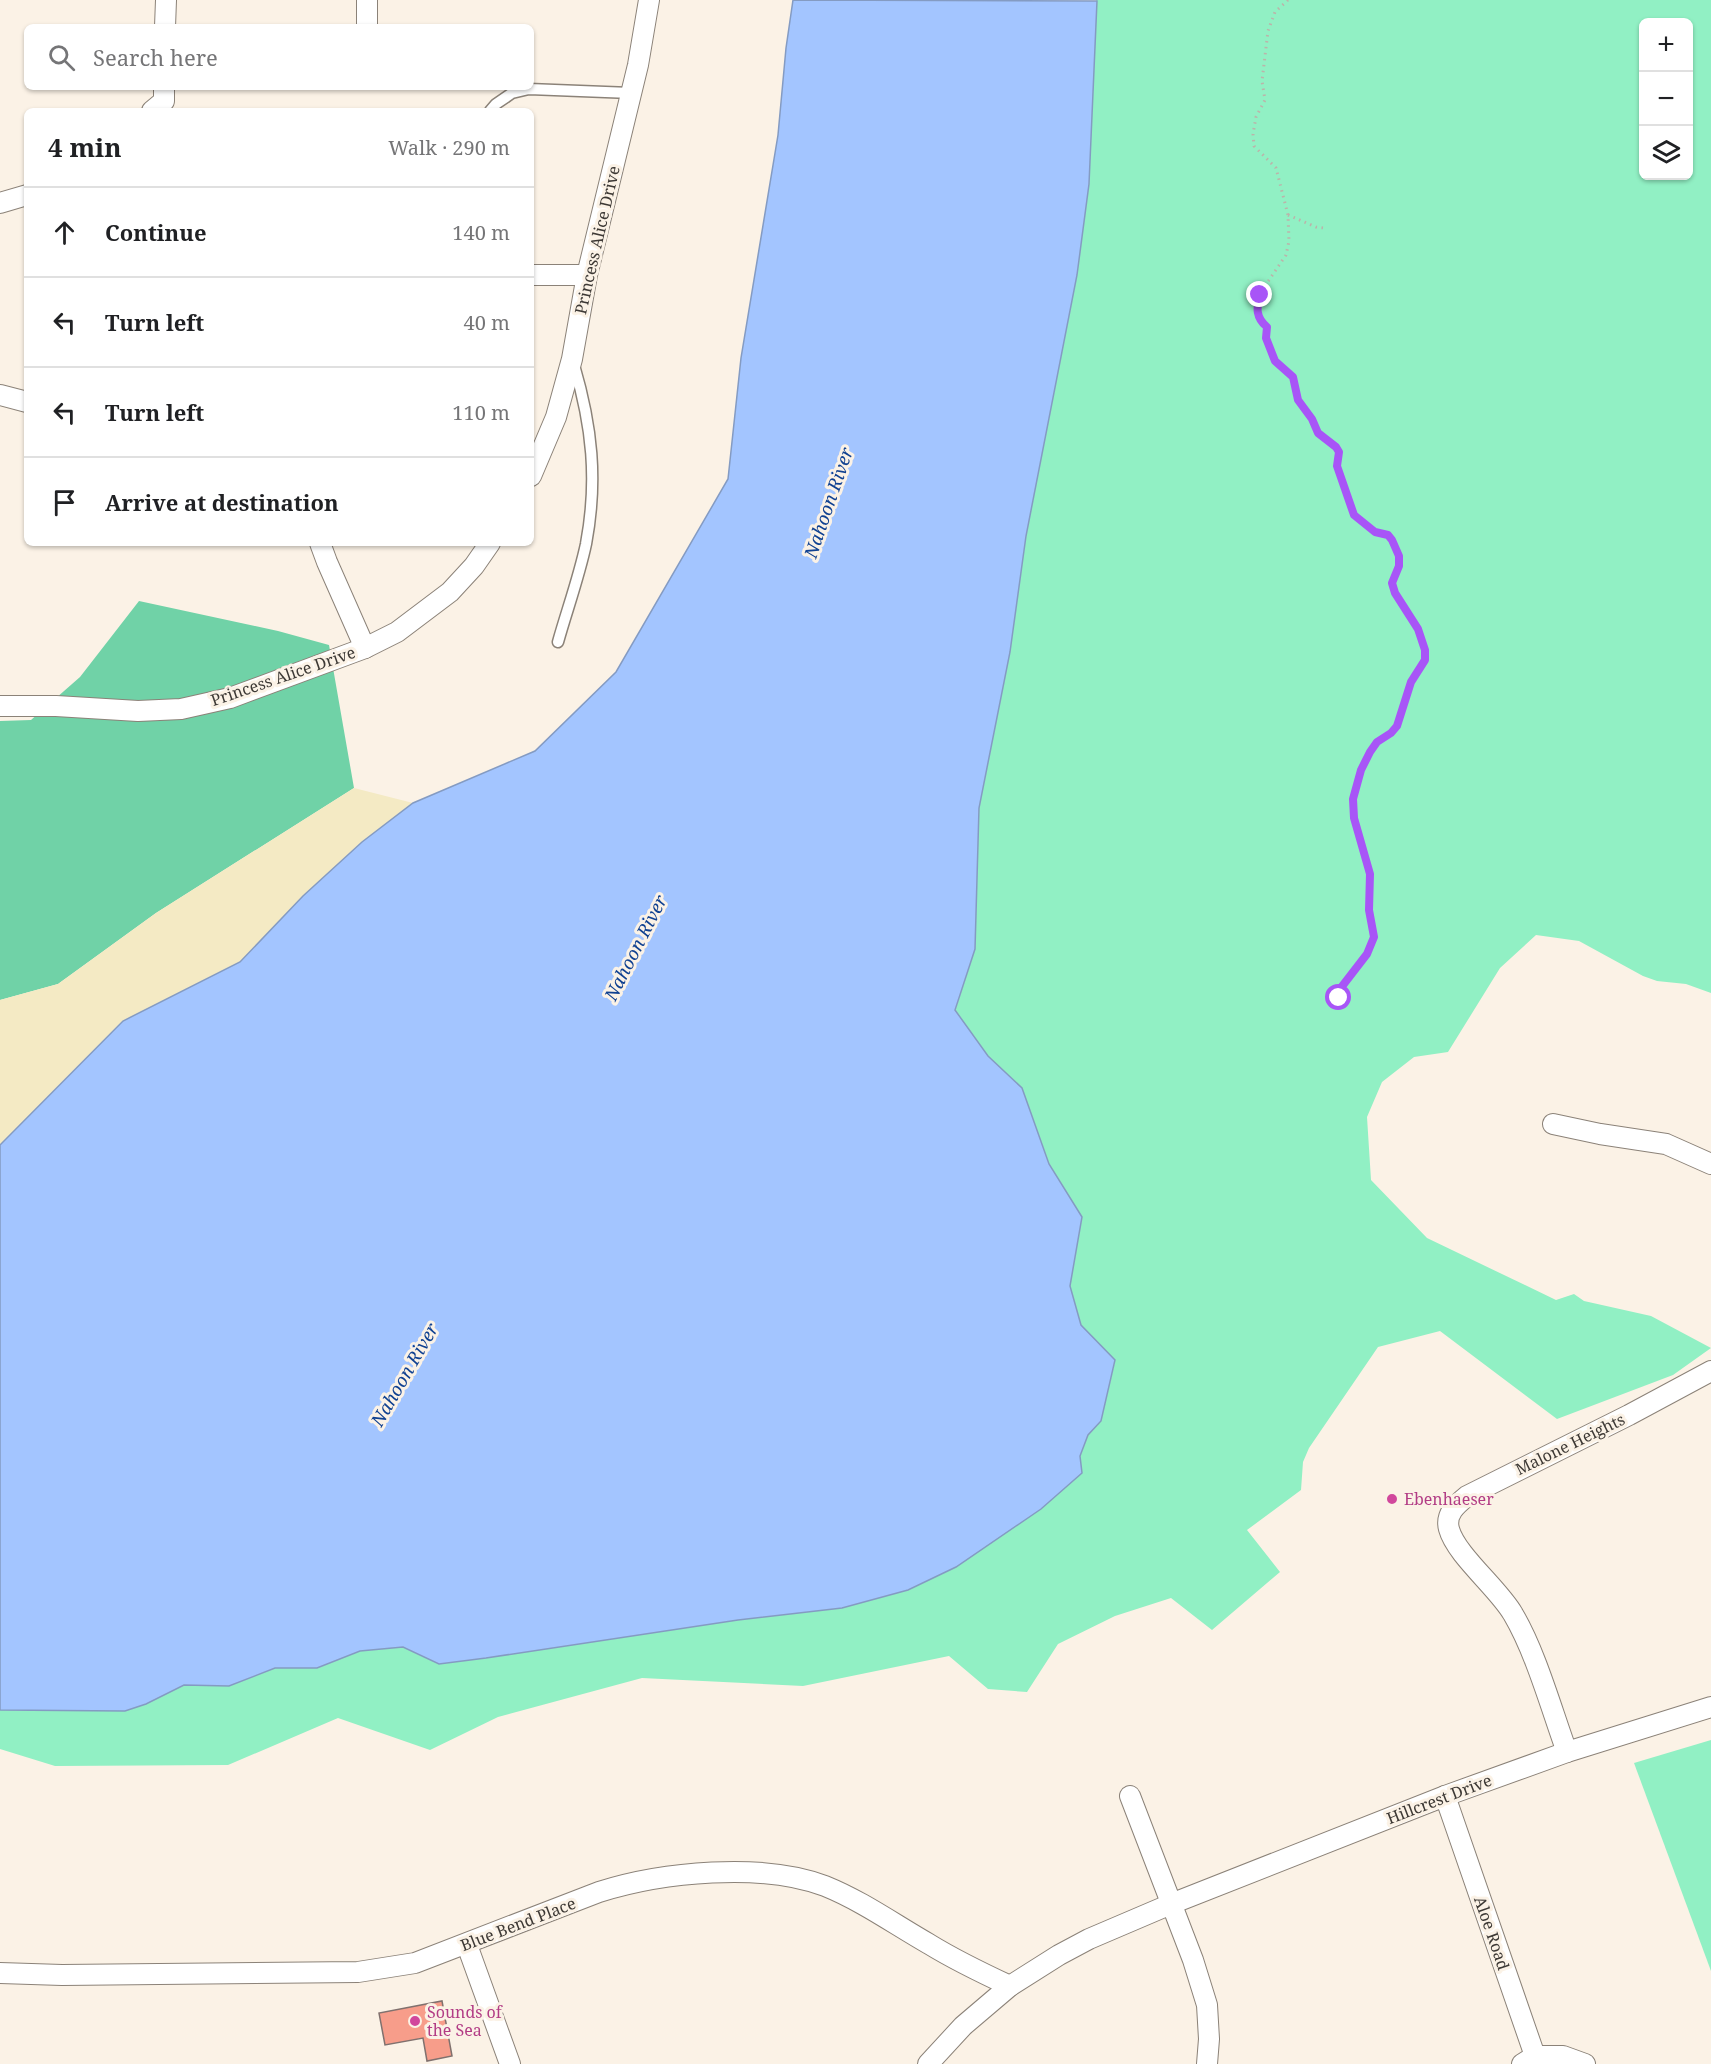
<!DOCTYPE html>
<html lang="en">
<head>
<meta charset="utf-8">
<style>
  :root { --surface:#fff; --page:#f6f6f6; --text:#202124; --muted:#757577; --line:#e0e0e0 }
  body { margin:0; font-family:"Noto Serif",serif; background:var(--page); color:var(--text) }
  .controls { position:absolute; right:18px; top:18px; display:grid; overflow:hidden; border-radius:9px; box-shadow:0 2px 4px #0004 }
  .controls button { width:54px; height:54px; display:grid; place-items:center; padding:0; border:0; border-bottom:2px solid var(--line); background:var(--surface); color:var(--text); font:30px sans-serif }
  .stop { position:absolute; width:18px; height:18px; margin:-14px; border:4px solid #a855f7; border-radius:50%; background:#fff }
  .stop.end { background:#a855f7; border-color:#fff; box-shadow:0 2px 6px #0008 }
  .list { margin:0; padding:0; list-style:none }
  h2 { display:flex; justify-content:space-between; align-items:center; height:78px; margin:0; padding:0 24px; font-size:26px }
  h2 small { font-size:20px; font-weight:400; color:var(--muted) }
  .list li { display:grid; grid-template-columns:39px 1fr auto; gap:18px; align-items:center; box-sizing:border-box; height:90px; padding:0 24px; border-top:2px solid var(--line) }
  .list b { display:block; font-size:22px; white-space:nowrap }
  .list em { font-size:20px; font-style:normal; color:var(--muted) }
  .icon { flex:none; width:33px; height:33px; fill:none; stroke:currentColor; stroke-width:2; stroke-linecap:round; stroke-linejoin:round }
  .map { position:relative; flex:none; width:1711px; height:2064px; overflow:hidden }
  .search { position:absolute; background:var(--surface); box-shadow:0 2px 4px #0004; left:24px; top:24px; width:510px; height:66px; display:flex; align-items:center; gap:15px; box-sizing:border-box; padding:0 21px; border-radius:9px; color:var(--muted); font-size:22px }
  .panel { position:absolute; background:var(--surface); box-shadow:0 2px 4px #0004; left:24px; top:108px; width:510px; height:438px; border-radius:9px }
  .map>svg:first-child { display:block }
  .green { fill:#91f0c4; fill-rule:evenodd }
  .forest { fill:#70d2a7 }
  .sand { fill:#f4eac4 }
  .water { fill:#a3c5ff; stroke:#849bc2; stroke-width:1.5 }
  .building { fill:#f79d8a; stroke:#80716e; stroke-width:1.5 }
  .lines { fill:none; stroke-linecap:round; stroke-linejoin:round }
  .service-casing { stroke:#8b8278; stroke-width:13 }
  .minor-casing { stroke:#8b8278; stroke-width:22 }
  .path { stroke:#bbb4aa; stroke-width:3; stroke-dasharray:1.5 4.5; stroke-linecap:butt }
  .service { stroke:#fff; stroke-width:10 }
  .minor { stroke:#fff; stroke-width:20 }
  .route { stroke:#a855f7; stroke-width:8 }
  .hotel-dot { fill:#d1479c; stroke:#fbf2e6; stroke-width:2 }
  .labels { text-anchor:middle; stroke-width:6; stroke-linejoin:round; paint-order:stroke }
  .street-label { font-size:16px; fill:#3d3935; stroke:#fbf2e6 }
  .hotel-label { font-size:16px; fill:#b23c85; stroke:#fbf2e6; text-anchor:start }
  .water-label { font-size:18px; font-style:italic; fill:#104191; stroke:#fbf2e6 }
</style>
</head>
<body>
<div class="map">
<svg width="1711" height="2064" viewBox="0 0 1711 2064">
  <rect width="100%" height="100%" fill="#fbf2e6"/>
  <!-- green -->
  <g class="green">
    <path d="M1096,0H1711V993L1686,984L1657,981L1643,976L1579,941L1536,935L1500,968L1448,1052L1414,1057L1382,1082L1367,1117L1371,1180L1427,1238L1556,1300L1574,1294L1584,1301L1651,1316L1711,1348L1673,1375L1557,1419L1440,1331L1378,1347L1309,1448L1303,1462L1301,1490L1247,1530L1280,1572L1212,1630L1171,1598L1115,1616L1058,1644L1027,1692L988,1689L949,1656L803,1686L642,1678L498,1717L430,1750L338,1718L228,1765L55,1766L0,1749V1710L125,1711L146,1704L184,1685L229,1686L275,1668H317L360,1651L404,1647L439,1664L486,1658L738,1620L842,1608L908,1590L1006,1532L1041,1509L1080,1456L1088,1435L1101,1421L1115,1361L1081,1325L1070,1286L1082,1217L1049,1164L1022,1088L988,1056L955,1011L975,949L979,808L1010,652L1026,536L1077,275L1089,184ZM1644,22H1688V176H1644Z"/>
    <polygon points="1711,1740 1711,1971 1634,1763"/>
  </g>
  <!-- forest -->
  <polygon class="forest" points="139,601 278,631 329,645 354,788 156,913 58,984 0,1000 0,721 31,720 80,677"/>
  <!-- sand -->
  <polygon class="sand" points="354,788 413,803 362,842 303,896 240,962 123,1021 0,1145 0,1000 58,984 156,913"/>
  <!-- water -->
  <polygon class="water" points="793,0 1097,1 1089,184 1077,275 1026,536 1010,652 979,808 975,949 955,1010 988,1056 1022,1088 1049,1164 1082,1217 1070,1286 1081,1325 1115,1360 1101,1421 1088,1435 1080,1456 1082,1473 1041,1509 956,1567 908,1590 842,1608 738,1620 486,1658 439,1664 403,1647 360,1651 317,1668 275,1668 229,1686 184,1685 146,1704 125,1711 0,1710 0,1145 123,1021 240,962 303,896 362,842 413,803 535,751 616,672 728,479 741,358 778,135 786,48"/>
  <!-- building -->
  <polygon class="building" points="442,2001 452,2056 427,2061 423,2038 385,2045 379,2013"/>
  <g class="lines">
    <!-- service casing -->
    <g class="service-casing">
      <g id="service">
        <polyline points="490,111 496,104 512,93 529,89 631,93"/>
        <path d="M558,642C567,610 579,577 586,544C598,480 592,426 574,365"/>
      </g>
    </g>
    <!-- minor casing -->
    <g class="minor-casing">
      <g id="minor">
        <polyline points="165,27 166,0"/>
        <polyline points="367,27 367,0"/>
        <polyline points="152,111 164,101 164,87"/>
        <polyline points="0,203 27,195"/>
        <polyline points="531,275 587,275"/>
        <polyline points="0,395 27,402"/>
        <polyline points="531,476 556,417 572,359 587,275 638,65 649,0"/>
        <polyline points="320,543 327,562 365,648"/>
        <polyline points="0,706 56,706 138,711 181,709 230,698 365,648 397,632 450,592 474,566 490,543"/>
        <polyline points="1553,1124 1600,1134 1666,1144 1711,1164"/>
        <path d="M1567,1752C1551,1708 1536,1653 1513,1614C1499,1589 1456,1555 1449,1529C1445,1514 1456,1505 1467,1496L1629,1415L1711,1371"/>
        <polyline points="1130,1796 1193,1960 1207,2005 1209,2039 1207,2064"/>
        <polyline points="1445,1796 1535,2056 1522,2064"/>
        <polyline points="467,1945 510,2064"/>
        <path d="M0,1973L62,1975L358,1972L415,1963L599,1892C662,1872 762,1862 825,1886C862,1901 894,1924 929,1944C955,1960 982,1973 1010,1986"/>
        <polyline points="1535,2056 1563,2056 1585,2064"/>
        <polyline points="928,2064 963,2026 1010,1986 1059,1955 1089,1939 1171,1904 1445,1796 1567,1752 1711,1707"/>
      </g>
    </g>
    <!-- path -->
    <g class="path">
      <polyline points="1288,0 1275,12 1268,31 1262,81 1265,100 1256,117 1253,134 1254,146 1276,168 1288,215 1289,241 1286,255 1267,283 1256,307 1258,318 1267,327 1266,338 1275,361 1294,377 1298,401 1312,419 1318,433 1336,447 1339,452 1337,466 1354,515 1375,532 1388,535 1392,540 1399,556 1399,566 1392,583 1395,593 1418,629 1425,650 1425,660 1411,682 1397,726 1391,733 1377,742 1370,752 1361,770 1353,799 1354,818 1370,874 1369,910 1374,937 1367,954 1340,989 1340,1008"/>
      <polyline points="1288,215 1316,227 1324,228"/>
    </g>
    <!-- service -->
    <use href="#service" class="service"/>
    <!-- minor -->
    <use href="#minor" class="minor"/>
  </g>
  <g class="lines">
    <!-- route -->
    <path class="route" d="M1260,295C1256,308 1256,318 1267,327L1266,338L1275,361L1293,377L1298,400L1312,419L1318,433L1336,447L1339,452L1337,466L1354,515L1375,532L1388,535L1392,540L1399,556V566L1392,583L1395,593L1418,629L1425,650V660L1411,682L1397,726L1391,733L1377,742L1370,752L1361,770L1353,799L1354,818L1370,874L1369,910L1374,937L1367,954L1340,989L1339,998"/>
  </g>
  <!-- markers -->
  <g class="hotel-dot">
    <circle cx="1392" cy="1499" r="6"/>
    <circle cx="415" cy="2021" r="6"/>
  </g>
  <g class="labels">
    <!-- street labels -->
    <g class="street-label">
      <text transform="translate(597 240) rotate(-77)" y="6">Princess Alice Drive</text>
      <text transform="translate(283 676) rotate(-19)" y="6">Princess Alice Drive</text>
      <text transform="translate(1570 1444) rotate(-26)" y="6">Malone Heights</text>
      <text transform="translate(1439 1799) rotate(-21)" y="6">Hillcrest Drive</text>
      <text transform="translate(518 1924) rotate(-21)" y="6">Blue Bend Place</text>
      <text transform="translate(1492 1933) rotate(71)" y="6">Aloe Road</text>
    </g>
    <!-- hotel labels -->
    <g class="hotel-label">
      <text x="1404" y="1505">Ebenhaeser</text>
      <text x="427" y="2018">Sounds of<tspan x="427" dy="18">the Sea</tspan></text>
    </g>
    <!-- water labels -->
    <g class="water-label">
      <text transform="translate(829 503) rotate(-71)" y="6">Nahoon River</text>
      <text transform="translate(636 948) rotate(-63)" y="6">Nahoon River</text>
      <text transform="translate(405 1375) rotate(-60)" y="6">Nahoon River</text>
    </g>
  </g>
</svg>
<div class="controls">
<button>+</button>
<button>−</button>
<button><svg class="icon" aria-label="layers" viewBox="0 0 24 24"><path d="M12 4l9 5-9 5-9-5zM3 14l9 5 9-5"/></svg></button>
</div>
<div class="stop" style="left:1339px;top:998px"></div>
<div class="stop end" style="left:1260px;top:295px"></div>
<div class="search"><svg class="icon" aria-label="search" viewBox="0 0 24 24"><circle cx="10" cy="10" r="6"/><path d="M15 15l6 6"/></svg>Search here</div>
<section class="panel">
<h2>4 min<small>Walk · 290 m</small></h2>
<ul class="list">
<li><svg class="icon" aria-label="ahead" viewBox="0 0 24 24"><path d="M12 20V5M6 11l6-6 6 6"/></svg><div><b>Continue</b></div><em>140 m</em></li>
<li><svg class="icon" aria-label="left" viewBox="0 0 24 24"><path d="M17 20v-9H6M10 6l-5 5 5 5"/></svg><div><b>Turn left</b></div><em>40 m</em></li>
<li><svg class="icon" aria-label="left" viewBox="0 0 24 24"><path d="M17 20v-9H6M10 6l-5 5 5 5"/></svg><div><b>Turn left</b></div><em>110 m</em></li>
<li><svg class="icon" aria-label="arrive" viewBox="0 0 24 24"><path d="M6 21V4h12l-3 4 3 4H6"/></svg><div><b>Arrive at destination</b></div></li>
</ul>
</section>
</div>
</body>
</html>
